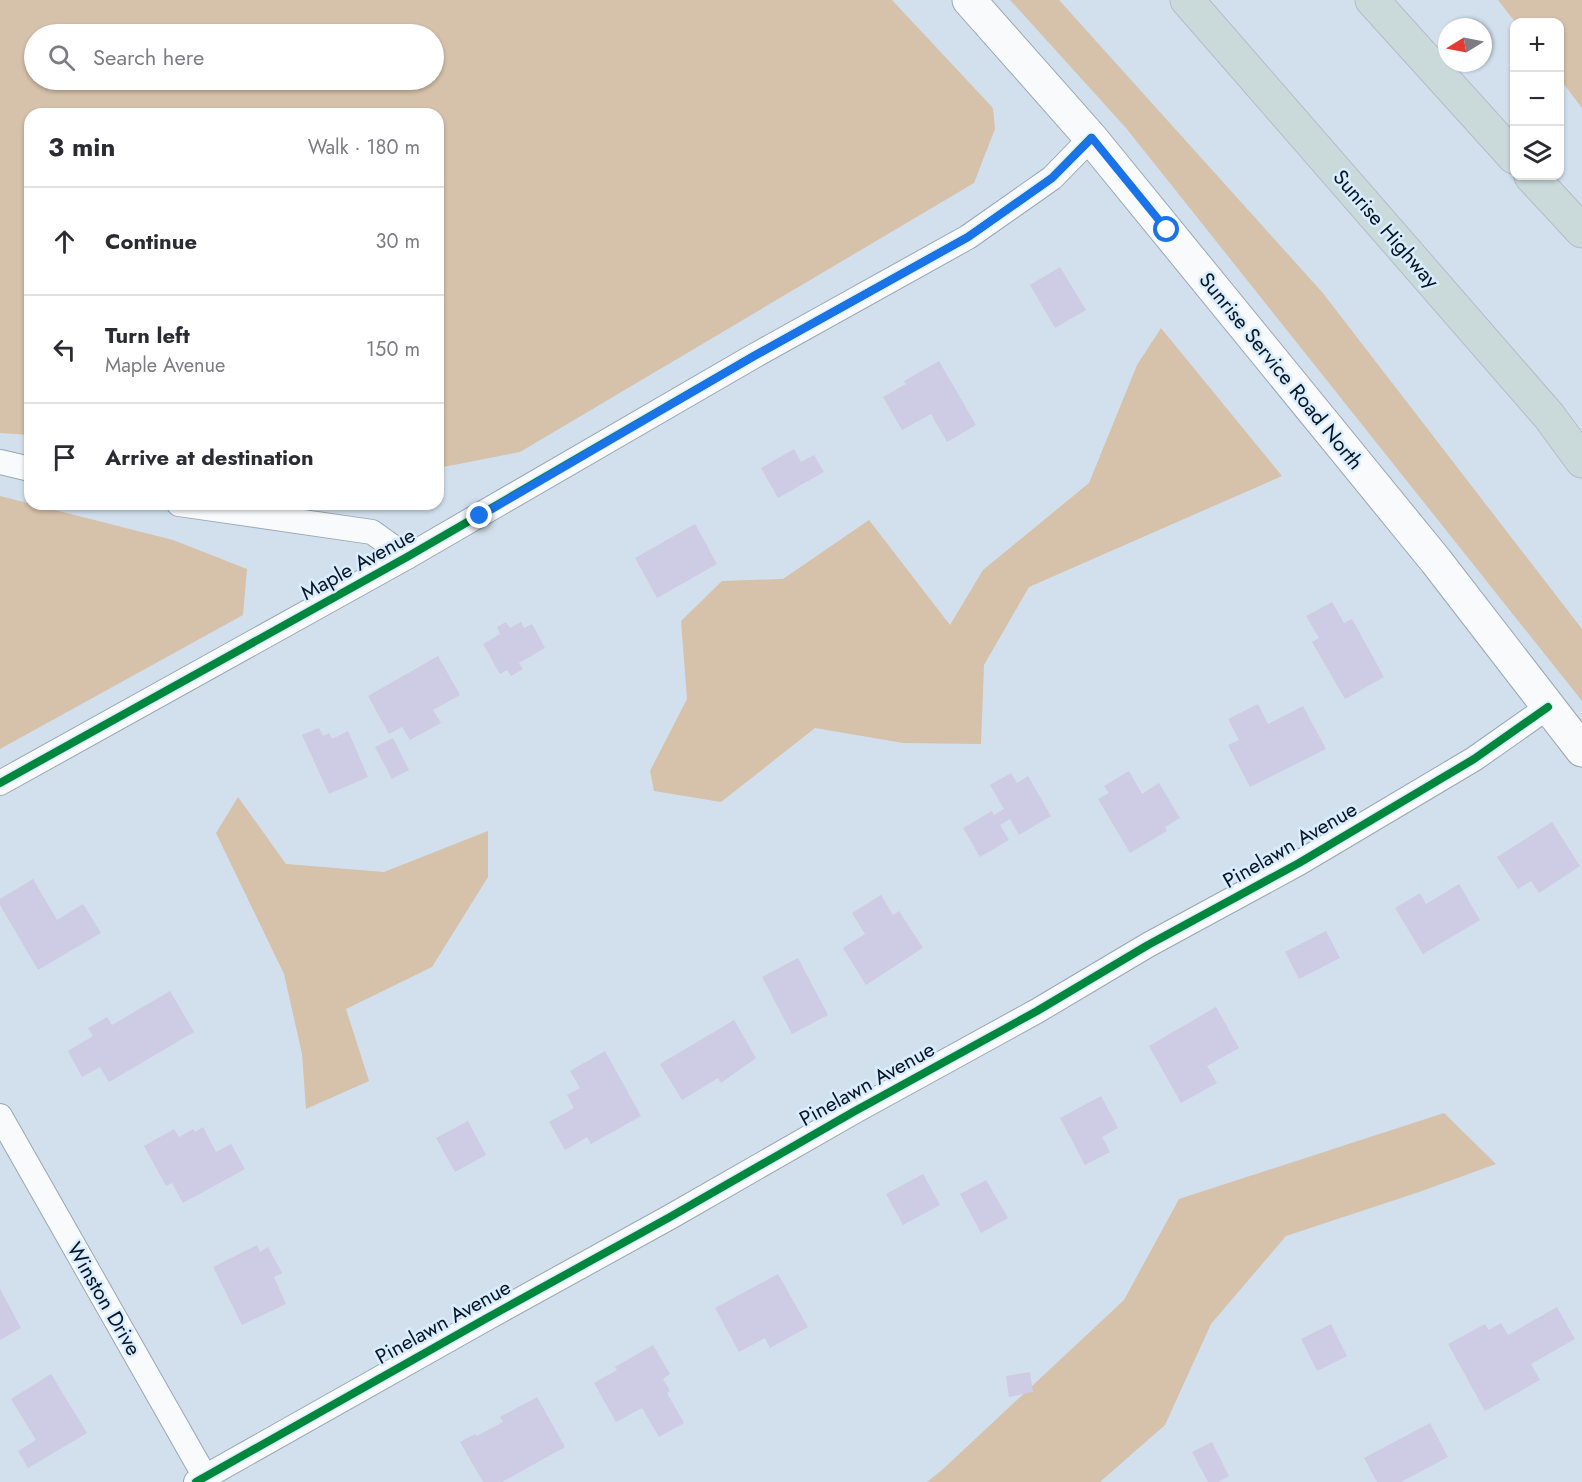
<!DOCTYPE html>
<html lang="en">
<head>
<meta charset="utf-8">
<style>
  :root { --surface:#fff; --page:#f2f2f3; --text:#2b2b33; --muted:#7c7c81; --line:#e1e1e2 }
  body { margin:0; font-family:Jost,sans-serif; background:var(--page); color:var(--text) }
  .controls { position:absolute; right:18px; top:18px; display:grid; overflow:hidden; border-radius:12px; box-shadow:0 2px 4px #0004 }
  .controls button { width:54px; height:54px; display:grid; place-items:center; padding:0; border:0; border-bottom:2px solid var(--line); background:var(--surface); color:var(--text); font:30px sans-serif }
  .compass { position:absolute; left:1438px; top:18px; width:54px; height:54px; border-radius:50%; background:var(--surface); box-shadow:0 2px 4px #0004; rotate:260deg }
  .stop { position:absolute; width:18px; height:18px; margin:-14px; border:4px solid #1a73e8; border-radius:50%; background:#fff }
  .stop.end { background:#1a73e8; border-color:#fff; box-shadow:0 2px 6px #0008 }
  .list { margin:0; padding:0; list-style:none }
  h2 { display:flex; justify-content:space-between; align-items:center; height:78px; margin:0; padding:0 24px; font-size:26px }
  h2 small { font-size:20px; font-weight:400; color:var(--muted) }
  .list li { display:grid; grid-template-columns:39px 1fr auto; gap:18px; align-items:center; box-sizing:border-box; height:108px; padding:0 24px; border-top:2px solid var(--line) }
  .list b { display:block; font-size:22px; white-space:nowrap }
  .list p { margin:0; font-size:20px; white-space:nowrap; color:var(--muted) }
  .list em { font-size:20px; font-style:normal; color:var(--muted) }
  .icon { flex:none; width:33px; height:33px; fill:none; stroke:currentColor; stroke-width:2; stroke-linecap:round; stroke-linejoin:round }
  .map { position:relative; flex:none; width:1582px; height:1482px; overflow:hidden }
  .search { position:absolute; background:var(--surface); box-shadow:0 2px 4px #0004; left:24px; top:24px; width:420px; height:66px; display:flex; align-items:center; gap:15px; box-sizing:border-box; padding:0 21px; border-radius:33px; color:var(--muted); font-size:22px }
  .panel { position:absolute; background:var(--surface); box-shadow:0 2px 4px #0004; left:24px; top:108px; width:420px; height:402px; border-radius:18px }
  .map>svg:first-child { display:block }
  .green { fill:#d6c1aa; fill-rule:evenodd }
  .building { fill:#cecbe4 }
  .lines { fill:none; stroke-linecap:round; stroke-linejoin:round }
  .street-casing { stroke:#98a7b4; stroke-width:26 }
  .secondary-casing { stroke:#98a7b4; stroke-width:35 }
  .highway-casing { stroke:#b4bcc5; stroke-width:35 }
  .street { stroke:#f8fafc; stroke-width:24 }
  .secondary { stroke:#f8fafc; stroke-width:33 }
  .highway { stroke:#cadadb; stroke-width:33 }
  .cycleway-casing { stroke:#daedfe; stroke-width:11 }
  .cycleway { stroke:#00873e; stroke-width:8 }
  .route { stroke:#1a73e8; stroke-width:8 }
  .labels { text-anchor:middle; stroke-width:5; stroke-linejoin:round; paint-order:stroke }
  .street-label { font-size:21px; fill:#051625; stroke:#daedfe }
</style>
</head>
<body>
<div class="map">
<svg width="1582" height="1482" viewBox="0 0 1582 1482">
  <rect width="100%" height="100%" fill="#d2e0ee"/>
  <!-- green -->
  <g class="green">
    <path d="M0,0H892L993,108L995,129L974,183L520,452L438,468V114H30V435L0,433ZM34,34H434V80H34Z"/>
    <polygon points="1010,0 1059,0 1322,292 1582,629 1582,701 1126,128"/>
    <polygon points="1498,0 1582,0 1582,108 1560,79 1560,22 1515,22"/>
    <polygon points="1161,328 1282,476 1029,587 984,665 981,744 903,743 815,728 721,802 654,791 650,771 687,699 681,621 722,581 783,579 869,520 950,625 983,570 1089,483 1137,365"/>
    <polygon points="0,496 173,540 247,569 243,615 0,749"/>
    <polygon points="238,797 286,864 384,872 488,831 488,877 432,967 346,1009 369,1081 306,1109 302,1054 284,974 216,833"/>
    <polygon points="1444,1113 1496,1164 1419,1192 1286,1236 1211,1324 1165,1425 1100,1482 927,1482 942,1470 1124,1300 1179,1199"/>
  </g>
  <!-- building -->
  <g class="building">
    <polygon points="1060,267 1086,310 1055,328 1030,285"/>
    <polygon points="939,361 976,425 947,442 931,414 902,430 883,397 906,384 904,381"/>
    <polygon points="794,449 801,462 814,455 824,472 778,498 761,468"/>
    <polygon points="695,524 717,564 657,598 635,558"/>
    <polygon points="1332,602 1344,623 1352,619 1384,677 1345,699 1312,642 1319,638 1306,616"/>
    <polygon points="506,622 510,628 521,622 524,628 532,624 545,648 519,663 523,669 511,676 507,670 500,674 483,644 500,634 497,627"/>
    <polygon points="438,656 460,695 433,710 441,723 410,740 402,727 389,734 368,696"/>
    <polygon points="1258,704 1268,724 1303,706 1326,749 1250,787 1228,745 1239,740 1228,719"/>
    <polygon points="319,728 323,736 329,733 332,739 348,731 368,777 329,794 302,735"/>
    <polygon points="393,738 409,770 392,779 375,747"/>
    <polygon points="1129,771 1142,794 1159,783 1180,818 1165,827 1167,831 1130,853 1098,799 1109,793 1104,786"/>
    <polygon points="1011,773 1017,783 1028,776 1051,816 1019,835 1010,819 1000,825 1009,840 980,857 963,828 992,811 994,815 1004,809 990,785"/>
    <polygon points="1552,822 1580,866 1539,893 1531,881 1518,889 1497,857"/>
    <polygon points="33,879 57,920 83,904 101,933 38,970 0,905 0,899"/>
    <polygon points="1459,884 1480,920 1423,954 1395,908 1420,893 1426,904"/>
    <polygon points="881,895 893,915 899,911 923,948 866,985 843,948 865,934 852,913"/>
    <polygon points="1326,931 1340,958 1299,979 1285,952"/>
    <polygon points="798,958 828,1015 792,1034 762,977"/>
    <polygon points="170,991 194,1032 109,1082 100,1067 82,1077 68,1051 93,1036 88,1028 107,1017 112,1025"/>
    <polygon points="1216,1007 1239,1048 1207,1066 1217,1083 1181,1103 1149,1046"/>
    <polygon points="734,1020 756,1058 721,1083 718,1078 682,1100 660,1064"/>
    <polygon points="605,1051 641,1116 591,1144 587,1137 565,1150 549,1122 574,1108 567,1095 580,1088 570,1071"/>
    <polygon points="1101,1096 1118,1128 1102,1137 1110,1152 1085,1165 1060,1118"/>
    <polygon points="468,1121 486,1155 455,1172 436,1138"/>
    <polygon points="203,1127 216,1152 231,1144 245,1169 183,1203 172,1183 166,1186 144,1146 174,1129 179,1137 193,1129 195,1132"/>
    <polygon points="923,1174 940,1205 903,1225 886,1194"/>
    <polygon points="986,1180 1008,1218 981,1233 960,1194"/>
    <polygon points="257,1245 260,1252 268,1247 282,1273 274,1277 286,1304 242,1325 213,1267"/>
    <polygon points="778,1274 808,1327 770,1348 765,1338 739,1352 715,1308"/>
    <polygon points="0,1289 21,1328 0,1340"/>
    <polygon points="1557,1307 1575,1339 1531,1364 1540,1380 1485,1411 1448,1344 1485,1324 1489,1330 1501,1323 1508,1335"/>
    <polygon points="1331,1324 1347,1356 1317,1371 1301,1339"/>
    <polygon points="653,1345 670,1374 663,1379 670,1391 667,1393 684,1423 659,1437 642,1408 616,1422 594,1383 617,1370 615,1367"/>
    <polygon points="1030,1372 1033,1392 1009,1397 1006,1376"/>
    <polygon points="51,1374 87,1433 28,1468 18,1451 36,1440 11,1399"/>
    <polygon points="537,1397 565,1447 502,1482 483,1482 460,1442 475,1434 477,1436 503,1422 500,1417"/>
    <polygon points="1430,1423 1448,1457 1401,1482 1377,1482 1364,1458"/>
    <polygon points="1212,1442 1229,1476 1218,1482 1208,1482 1192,1452"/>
  </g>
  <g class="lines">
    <!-- street casing -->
    <g class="street-casing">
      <g id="street">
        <polyline points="0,462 30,469"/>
        <polyline points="179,504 372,532 407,557"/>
        <polyline points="0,783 407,557 754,356 968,237 1052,178 1091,138"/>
        <polyline points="0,1116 208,1482"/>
        <polyline points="196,1482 487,1318 670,1217 855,1111 1037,1011 1148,945 1299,863 1474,759 1548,707"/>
      </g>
    </g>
    <!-- secondary casing -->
    <g class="secondary-casing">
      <polyline id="secondary" points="969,0 1091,138 1436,561 1582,750"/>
    </g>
    <!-- highway casing -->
    <g class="highway-casing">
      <g id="highway">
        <polyline points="1187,0 1549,416 1582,461"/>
        <polyline points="1372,0 1514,157"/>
        <polyline points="1531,176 1582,231"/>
      </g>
    </g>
    <!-- street -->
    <use href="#street" class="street"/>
    <!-- secondary -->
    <use href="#secondary" class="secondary"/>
    <!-- highway -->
    <use href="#highway" class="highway"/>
    <!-- cycleway casing -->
    <g class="cycleway-casing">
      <g id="cycleway">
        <polyline points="0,783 407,557 754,356 968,237 1052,178 1091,138"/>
        <polyline points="196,1482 487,1318 670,1217 855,1111 1037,1011 1148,945 1299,863 1474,759 1548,707"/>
      </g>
    </g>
    <!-- cycleway -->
    <use href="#cycleway" class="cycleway"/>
  </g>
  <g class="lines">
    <!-- route -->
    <polyline class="route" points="480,516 754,356 968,237 1052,178 1092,138 1167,230"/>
  </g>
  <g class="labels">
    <!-- street labels -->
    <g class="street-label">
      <text transform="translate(1386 229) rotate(49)" y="7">Sunrise Highway</text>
      <text transform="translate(1281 371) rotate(51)" y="7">Sunrise Service Road North</text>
      <text transform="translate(358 564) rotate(-29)" y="7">Maple Avenue</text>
      <text transform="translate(1290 845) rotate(-30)" y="7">Pinelawn Avenue</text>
      <text transform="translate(867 1084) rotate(-29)" y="7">Pinelawn Avenue</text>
      <text transform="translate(104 1299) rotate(60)" y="7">Winston Drive</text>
      <text transform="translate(443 1322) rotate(-29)" y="7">Pinelawn Avenue</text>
    </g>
  </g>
</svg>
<div class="controls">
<button>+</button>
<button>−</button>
<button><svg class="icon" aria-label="layers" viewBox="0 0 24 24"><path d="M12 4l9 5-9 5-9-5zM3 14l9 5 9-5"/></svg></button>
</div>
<svg class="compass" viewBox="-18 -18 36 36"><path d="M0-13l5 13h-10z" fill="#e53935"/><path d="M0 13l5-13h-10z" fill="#7c7c81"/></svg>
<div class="stop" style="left:1167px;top:230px"></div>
<div class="stop end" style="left:480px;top:516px"></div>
<div class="search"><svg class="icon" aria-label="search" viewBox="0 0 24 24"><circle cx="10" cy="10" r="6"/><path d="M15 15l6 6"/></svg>Search here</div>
<section class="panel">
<h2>3 min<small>Walk · 180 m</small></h2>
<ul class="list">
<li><svg class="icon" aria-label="ahead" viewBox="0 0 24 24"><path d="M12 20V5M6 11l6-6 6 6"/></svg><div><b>Continue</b></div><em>30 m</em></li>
<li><svg class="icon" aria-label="left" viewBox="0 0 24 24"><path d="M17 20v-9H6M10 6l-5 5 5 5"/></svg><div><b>Turn left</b><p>Maple Avenue</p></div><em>150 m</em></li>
<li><svg class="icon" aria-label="arrive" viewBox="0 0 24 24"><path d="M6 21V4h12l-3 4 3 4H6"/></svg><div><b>Arrive at destination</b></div></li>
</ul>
</section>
</div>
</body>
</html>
